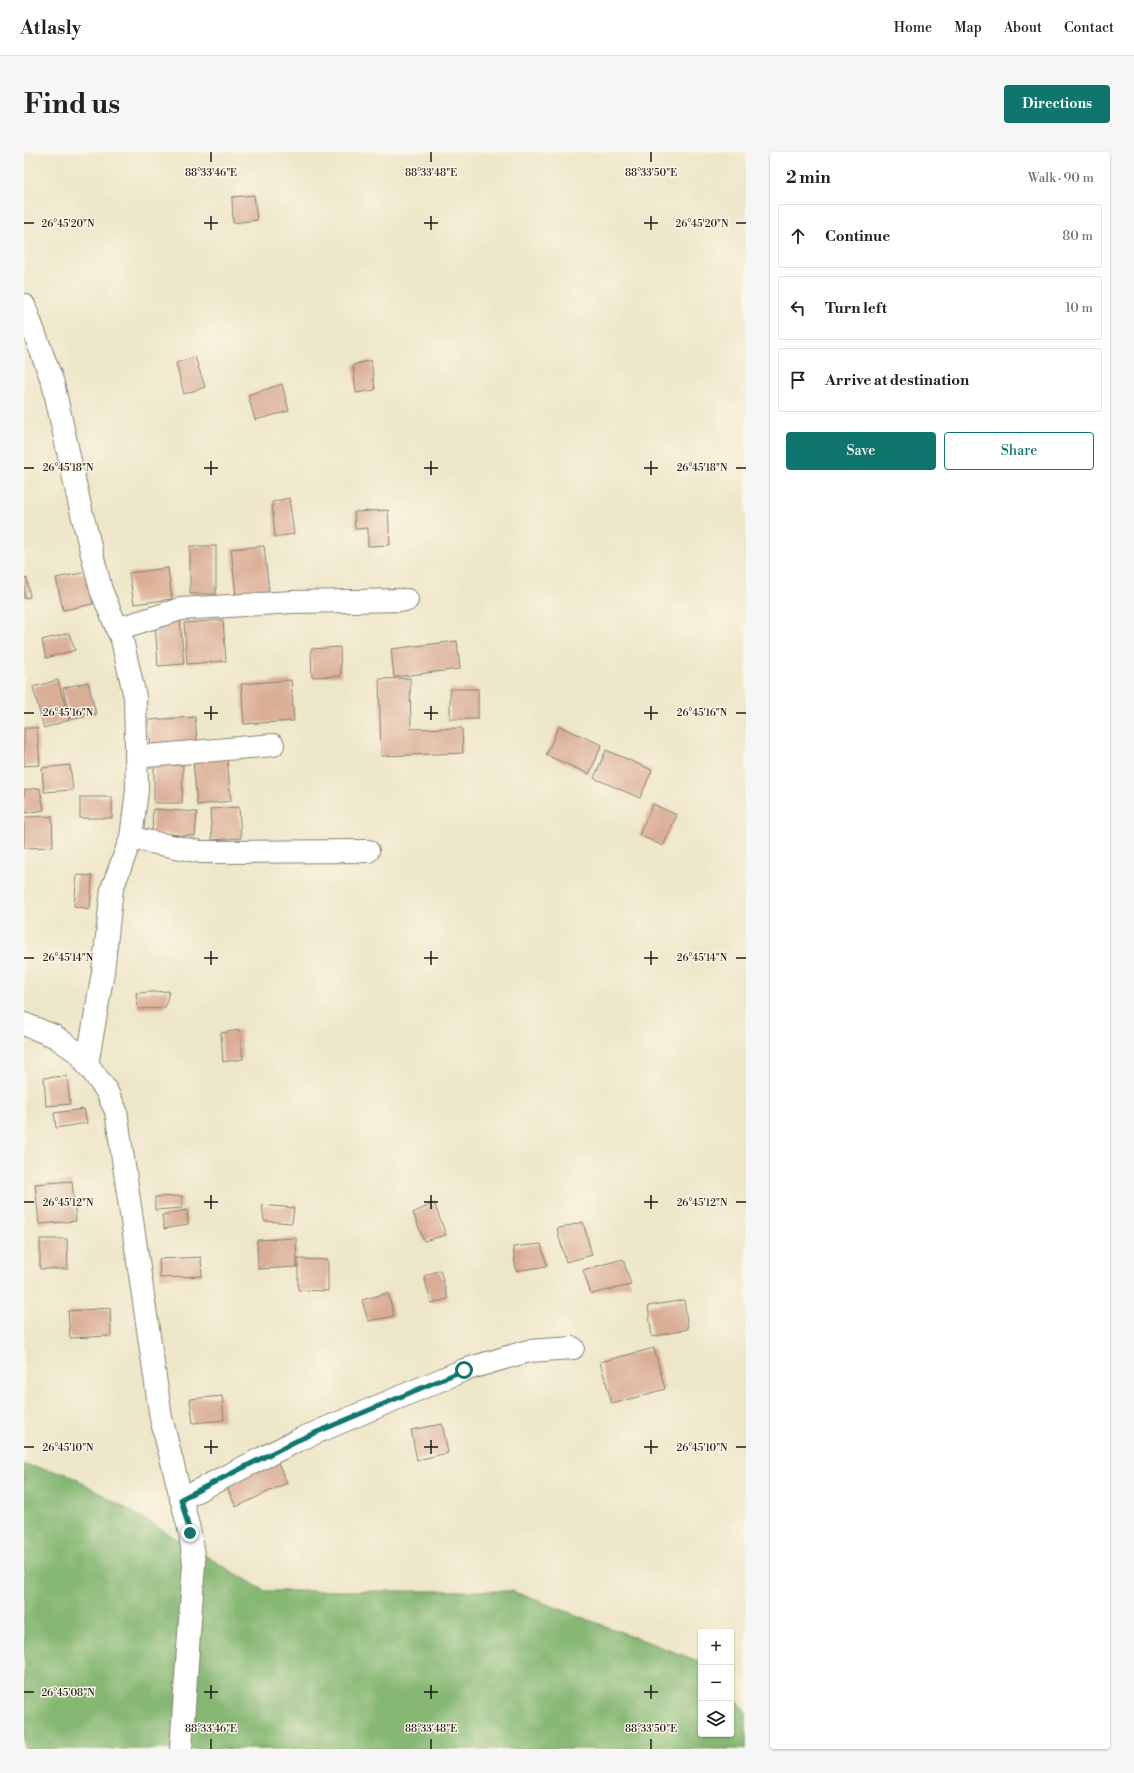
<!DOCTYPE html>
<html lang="en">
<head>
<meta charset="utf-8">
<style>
  :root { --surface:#fff; --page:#f6f6f6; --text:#202124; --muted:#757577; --line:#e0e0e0; --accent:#0f766e }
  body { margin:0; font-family:"Libre Bodoni",serif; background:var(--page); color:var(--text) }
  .controls { position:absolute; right:12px; bottom:12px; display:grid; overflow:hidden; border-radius:4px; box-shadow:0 1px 3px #0004 }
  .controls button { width:36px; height:36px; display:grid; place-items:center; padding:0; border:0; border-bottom:1px solid var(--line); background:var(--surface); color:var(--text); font:20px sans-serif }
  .stop { position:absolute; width:12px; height:12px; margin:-9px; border:3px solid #0f766e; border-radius:50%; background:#fff }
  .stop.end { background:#0f766e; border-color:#fff; box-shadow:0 1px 4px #0008 }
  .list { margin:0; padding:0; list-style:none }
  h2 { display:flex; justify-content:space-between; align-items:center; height:52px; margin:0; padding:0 16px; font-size:17px }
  h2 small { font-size:13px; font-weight:400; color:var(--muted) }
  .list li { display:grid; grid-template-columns:26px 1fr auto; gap:12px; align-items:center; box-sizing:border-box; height:64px; margin:0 8px 8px; padding:0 8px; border:1px solid var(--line); border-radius:4px }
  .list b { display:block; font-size:15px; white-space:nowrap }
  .list em { font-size:13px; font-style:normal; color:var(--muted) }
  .actions { display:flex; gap:8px; padding:12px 16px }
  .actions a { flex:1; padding:9px 0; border:1px solid var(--accent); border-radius:4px; text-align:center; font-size:14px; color:var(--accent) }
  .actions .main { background:var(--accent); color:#fff }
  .icon { flex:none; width:22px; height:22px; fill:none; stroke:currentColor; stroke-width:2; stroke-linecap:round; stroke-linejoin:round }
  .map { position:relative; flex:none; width:722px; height:1597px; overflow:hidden; border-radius:4px }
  header { display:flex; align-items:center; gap:24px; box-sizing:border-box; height:56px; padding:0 20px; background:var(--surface); border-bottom:1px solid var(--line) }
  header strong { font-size:19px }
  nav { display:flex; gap:22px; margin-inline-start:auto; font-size:14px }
  .intro { display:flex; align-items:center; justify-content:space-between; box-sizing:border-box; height:96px; padding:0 24px }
  h1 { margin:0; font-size:28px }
  .button { padding:10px 18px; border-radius:4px; background:var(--accent); color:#fff; font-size:14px; font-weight:700 }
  main { display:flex; gap:24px; padding:0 24px }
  aside { flex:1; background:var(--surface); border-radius:4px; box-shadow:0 1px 3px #0004 }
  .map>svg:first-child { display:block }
  .forest { fill:#86b873; stroke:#516a48 }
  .building { fill:#daad95 }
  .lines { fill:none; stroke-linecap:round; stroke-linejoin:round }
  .street-casing { stroke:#848172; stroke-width:24 }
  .street { stroke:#fff; stroke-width:22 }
  .route { stroke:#0f766e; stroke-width:5 }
  .ticks { fill:none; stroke:#1c1c1c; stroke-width:1.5 }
  .ticks-label { font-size:10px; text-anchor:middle; fill:#1c1c1c; stroke:#fcf5e5; stroke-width:3; stroke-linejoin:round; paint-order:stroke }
</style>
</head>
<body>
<header>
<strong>Atlasly</strong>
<nav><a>Home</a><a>Map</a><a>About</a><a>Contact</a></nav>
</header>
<div class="intro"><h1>Find us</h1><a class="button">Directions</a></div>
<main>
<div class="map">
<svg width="722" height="1597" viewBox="0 0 722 1597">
  <rect width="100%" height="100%" fill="#fcf5e5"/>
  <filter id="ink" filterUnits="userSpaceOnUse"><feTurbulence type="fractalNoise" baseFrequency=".025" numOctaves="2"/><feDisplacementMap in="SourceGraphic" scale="8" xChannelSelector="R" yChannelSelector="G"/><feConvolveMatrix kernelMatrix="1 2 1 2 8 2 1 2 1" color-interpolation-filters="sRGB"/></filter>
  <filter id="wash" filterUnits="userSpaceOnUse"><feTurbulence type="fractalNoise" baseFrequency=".012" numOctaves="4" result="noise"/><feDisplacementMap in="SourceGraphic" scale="16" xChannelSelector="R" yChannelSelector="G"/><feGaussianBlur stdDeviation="0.9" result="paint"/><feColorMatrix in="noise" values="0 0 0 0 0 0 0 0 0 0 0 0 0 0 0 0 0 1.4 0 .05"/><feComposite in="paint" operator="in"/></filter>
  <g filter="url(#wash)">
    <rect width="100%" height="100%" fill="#ede6c8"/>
    <!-- forest -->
    <polygon class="forest" points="0,1313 42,1321 241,1439 488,1439 677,1510 677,1582 707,1582 707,1539 722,1561 722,1597 0,1597"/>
    <g id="blocks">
      <!-- building -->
      <g class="building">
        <polygon points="230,43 233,68 209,71 208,45"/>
        <polygon points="171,205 181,235 160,242 152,211"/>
        <polygon points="347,208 351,238 332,241 329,213"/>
        <polygon points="258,232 265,259 231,268 224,243"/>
        <polygon points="265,346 270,382 251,385 248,350"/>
        <polygon points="364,358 366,393 344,394 344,376 331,377 330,360"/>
        <rect x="166" y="394" width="26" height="48"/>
        <polygon points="240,394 245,440 212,444 207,397"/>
        <polygon points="144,416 148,447 110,452 105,421"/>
        <polygon points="63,420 69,452 39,458 32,426"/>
        <polygon points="3,426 6,445 0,446 0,427"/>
        <polygon points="156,467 160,512 134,514 131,469"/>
        <polygon points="199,468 202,509 163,512 160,471"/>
        <polygon points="45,481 51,498 22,506 18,488"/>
        <polygon points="433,489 436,517 370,525 367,497"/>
        <polygon points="316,495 317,524 288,525 287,497"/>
        <polygon points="386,526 387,577 438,576 439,601 357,604 355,527"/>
        <polygon points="34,528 45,568 20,576 9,535"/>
        <polygon points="267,528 270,569 220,572 217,532"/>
        <polygon points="64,530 72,562 46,568 39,536"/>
        <rect x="426" y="537" width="28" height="30"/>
        <polygon points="171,565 174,598 127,601 125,568"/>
        <polygon points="535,574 578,593 565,622 522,603"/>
        <polygon points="0,576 13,576 16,613 0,614"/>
        <polygon points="582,598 628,618 616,646 570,626"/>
        <polygon points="203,605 207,649 173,653 169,609"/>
        <polygon points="46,613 49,638 20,640 18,616"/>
        <polygon points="130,613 159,613 158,651 130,651"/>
        <polygon points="16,636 20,658 0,661 0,638"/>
        <rect x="56" y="645" width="32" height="21"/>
        <polygon points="629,652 653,663 639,694 615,683"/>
        <polygon points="215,655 217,686 188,688 186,657"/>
        <polygon points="129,657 173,660 171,684 128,681"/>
        <polygon points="28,664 29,695 0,696 0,665"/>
        <polygon points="53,723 68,724 66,757 50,754"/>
        <polygon points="145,839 141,856 114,857 112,841"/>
        <polygon points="216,878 219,907 199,910 197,881"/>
        <polygon points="43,924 46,952 22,954 20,926"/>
        <polygon points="60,957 63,971 32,976 30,961"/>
        <polygon points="48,1029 52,1069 15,1072 11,1032"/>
        <polygon points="158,1044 158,1056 131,1058 131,1045"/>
        <polygon points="410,1051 422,1083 400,1089 389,1061"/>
        <polygon points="238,1053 270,1056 268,1071 240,1069"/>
        <polygon points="163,1058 164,1072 140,1077 138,1063"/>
        <polygon points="559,1070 568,1103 542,1110 533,1077"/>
        <polygon points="272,1086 273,1115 234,1117 233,1088"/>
        <polygon points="16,1087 43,1087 44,1117 16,1117"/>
        <polygon points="517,1092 523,1114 492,1119 489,1095"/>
        <polygon points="177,1105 178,1124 136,1126 135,1107"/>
        <polygon points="274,1107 304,1108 304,1139 274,1138"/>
        <polygon points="599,1107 607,1133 567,1142 559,1118"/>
        <polygon points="416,1118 424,1147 407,1151 400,1124"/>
        <polygon points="364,1141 370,1164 344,1169 338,1148"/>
        <polygon points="660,1148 664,1177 628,1185 624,1154"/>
        <polygon points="86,1156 87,1184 46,1186 44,1159"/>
        <polygon points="630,1196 641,1237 588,1252 576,1210"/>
        <polygon points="198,1244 200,1268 169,1271 166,1247"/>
        <polygon points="418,1272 424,1301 393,1308 387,1278"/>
        <polygon points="251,1305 263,1331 212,1355 200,1329"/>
      </g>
    </g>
  </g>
  <g filter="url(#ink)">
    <use href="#blocks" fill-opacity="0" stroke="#848172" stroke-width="1"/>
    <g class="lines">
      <!-- street casing -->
      <g class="street-casing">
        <g id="street">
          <polyline points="0,153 29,231 56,354 77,438 98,488 111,545 113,638 107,686 88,737 79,820 63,913"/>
          <polyline points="93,477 157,457 268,450 383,448"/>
          <polyline points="112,605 249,593"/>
          <polyline points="107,686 177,700 344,699"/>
          <polyline points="0,872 30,884 56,902 82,938 92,959 137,1266 166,1381 170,1411 157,1597"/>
          <polyline points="157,1347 272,1289 440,1218 504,1199 549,1196"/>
        </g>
      </g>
      <!-- street -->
      <use href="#street" class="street"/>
    </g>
  </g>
  <g class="lines" filter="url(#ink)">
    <!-- route -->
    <polyline class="route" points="166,1381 157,1347 272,1289 440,1218"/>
  </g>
  <!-- ticks -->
  <path class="ticks" d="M187,0V10M407,0V10M627,0V10M187,64V78M407,64V78M627,64V78M0,71H10M180,71H194M400,71H414M620,71H634M712,71H722M187,309V323M407,309V323M627,309V323M0,316H10M180,316H194M400,316H414M620,316H634M712,316H722M187,554V568M407,554V568M627,554V568M0,561H10M180,561H194M400,561H414M620,561H634M712,561H722M187,799V813M407,799V813M627,799V813M0,806H10M180,806H194M400,806H414M620,806H634M712,806H722M187,1043V1057M407,1043V1057M627,1043V1057M0,1050H10M180,1050H194M400,1050H414M620,1050H634M712,1050H722M187,1288V1302M407,1288V1302M627,1288V1302M0,1295H10M180,1295H194M400,1295H414M620,1295H634M712,1295H722M187,1533V1547M407,1533V1547M627,1533V1547M0,1540H10M180,1540H194M400,1540H414M620,1540H634M187,1587V1597M407,1587V1597M627,1587V1597"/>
  <g class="ticks-label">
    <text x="187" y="24">88°33'46"E</text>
    <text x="407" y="24">88°33'48"E</text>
    <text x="627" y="24">88°33'50"E</text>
    <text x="44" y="75">26°45'20"N</text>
    <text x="678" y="75">26°45'20"N</text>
    <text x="44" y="319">26°45'18"N</text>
    <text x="678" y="319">26°45'18"N</text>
    <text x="44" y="564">26°45'16"N</text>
    <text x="678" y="564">26°45'16"N</text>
    <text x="44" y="809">26°45'14"N</text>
    <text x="678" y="809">26°45'14"N</text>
    <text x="44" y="1054">26°45'12"N</text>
    <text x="678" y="1054">26°45'12"N</text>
    <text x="44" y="1299">26°45'10"N</text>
    <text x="678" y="1299">26°45'10"N</text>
    <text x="44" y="1544">26°45'08"N</text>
    <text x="187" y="1580">88°33'46"E</text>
    <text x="407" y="1580">88°33'48"E</text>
    <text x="627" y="1580">88°33'50"E</text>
  </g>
</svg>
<div class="controls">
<button>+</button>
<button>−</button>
<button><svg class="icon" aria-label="layers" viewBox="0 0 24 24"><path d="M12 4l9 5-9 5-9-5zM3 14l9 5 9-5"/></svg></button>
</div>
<div class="stop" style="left:440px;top:1218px"></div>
<div class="stop end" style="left:166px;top:1381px"></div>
</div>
<aside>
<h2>2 min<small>Walk · 90 m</small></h2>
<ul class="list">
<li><svg class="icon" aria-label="ahead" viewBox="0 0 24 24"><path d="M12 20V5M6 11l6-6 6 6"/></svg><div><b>Continue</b></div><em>80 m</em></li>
<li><svg class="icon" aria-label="left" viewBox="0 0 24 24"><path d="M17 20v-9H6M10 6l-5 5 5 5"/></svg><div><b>Turn left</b></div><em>10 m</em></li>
<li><svg class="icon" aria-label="arrive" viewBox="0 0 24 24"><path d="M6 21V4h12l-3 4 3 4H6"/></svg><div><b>Arrive at destination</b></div></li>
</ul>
<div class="actions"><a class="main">Save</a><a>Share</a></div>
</aside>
</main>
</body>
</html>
